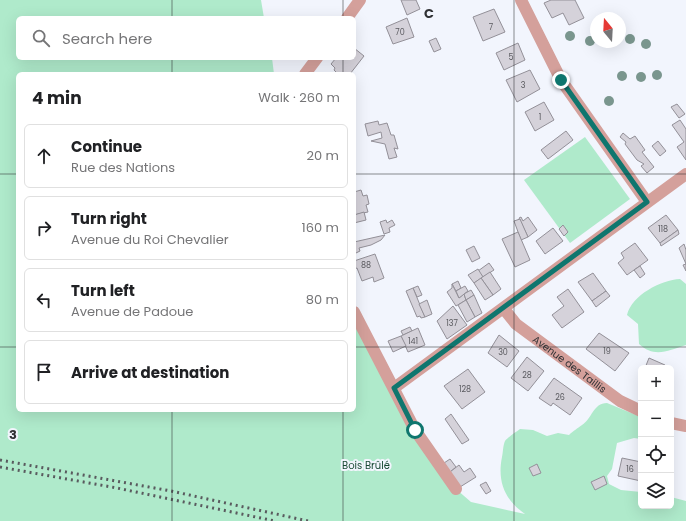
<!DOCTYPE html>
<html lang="en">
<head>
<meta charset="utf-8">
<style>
  :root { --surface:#fff; --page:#f6f6f6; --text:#202124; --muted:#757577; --line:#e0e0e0 }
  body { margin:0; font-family:Poppins,sans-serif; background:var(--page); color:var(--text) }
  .controls { position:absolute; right:12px; bottom:12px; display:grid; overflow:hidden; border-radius:6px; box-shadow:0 4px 16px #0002 }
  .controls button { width:36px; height:36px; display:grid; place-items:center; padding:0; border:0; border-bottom:1px solid var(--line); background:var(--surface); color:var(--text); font:20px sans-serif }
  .compass { position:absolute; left:590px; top:12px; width:36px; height:36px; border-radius:50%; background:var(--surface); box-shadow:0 4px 16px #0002; rotate:342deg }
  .stop { position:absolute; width:12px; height:12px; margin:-9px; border:3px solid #0f766e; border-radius:50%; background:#fff }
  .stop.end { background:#0f766e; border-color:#fff; box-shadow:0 1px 4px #0008 }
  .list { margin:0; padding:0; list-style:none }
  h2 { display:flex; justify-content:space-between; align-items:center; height:52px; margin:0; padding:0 16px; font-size:17px }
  h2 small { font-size:13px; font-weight:400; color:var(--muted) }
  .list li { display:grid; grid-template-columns:26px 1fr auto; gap:12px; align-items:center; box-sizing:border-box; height:64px; margin:0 8px 8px; padding:0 8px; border:1px solid var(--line); border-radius:6px }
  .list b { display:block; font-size:15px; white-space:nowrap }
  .list p { margin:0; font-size:13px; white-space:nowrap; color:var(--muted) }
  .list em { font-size:13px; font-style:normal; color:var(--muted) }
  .icon { flex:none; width:22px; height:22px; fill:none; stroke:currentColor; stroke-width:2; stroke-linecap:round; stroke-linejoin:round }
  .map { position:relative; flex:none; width:686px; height:521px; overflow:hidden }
  .search { position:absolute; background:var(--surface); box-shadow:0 4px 16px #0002; left:16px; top:16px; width:340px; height:44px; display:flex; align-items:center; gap:10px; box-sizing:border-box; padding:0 14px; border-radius:6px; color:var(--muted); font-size:15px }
  .panel { position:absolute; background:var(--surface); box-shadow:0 4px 16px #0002; left:16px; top:72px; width:340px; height:340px; border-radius:6px }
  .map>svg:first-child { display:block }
  .green { fill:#afeacb }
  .building { fill:#d5d2da; stroke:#939098 }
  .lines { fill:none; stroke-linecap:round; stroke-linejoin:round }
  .minor { stroke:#d4a09b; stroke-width:12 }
  .rail { stroke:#595a5e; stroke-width:3; stroke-dasharray:2 4; stroke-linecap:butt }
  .tree { fill:#7a968e }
  .route { stroke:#0f766e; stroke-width:5 }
  .grid { fill:none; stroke:#303134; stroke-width:1; stroke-opacity:0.55 }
  .labels { text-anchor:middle; stroke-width:4; stroke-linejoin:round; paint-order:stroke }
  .number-label { font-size:8px; fill:#59595e }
  .street-label { font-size:10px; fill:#303134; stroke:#f2f5fd }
  .park-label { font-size:10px; fill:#184933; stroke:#f2f5fd }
  .grid-label { font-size:13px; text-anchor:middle; font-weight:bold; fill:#303134; stroke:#f2f5fd; stroke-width:4; stroke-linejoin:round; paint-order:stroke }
</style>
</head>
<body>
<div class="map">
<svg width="686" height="521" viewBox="0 0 686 521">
  <rect width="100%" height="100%" fill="#f2f5fd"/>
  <!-- green -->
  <g class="green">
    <path d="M0,0H261L264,18H18V58H272L274,74H18V410H354V311L415,430L456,489L471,502L525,514C505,500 497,482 502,457C503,453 503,445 505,441C508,437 516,432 520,429L533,430L547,436L558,433L569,435C574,430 577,429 582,425C592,419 593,403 607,403L641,417V439L634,438L617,443L612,469L607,476L609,484L621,490L641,492V506H671V497L686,501V521H0Z"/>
    <polygon points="585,137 630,199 570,243 524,180"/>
    <path d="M680,279L686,284V345C668,351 654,358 639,344L638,324L627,315C632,295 661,280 680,279Z"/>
  </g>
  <!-- building -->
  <g class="building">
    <polygon points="401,0 416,0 420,9 407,15"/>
    <polygon points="551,0 575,0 584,18 569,25 563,13 552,18 544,3"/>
    <polygon points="494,9 505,32 483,41 473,17"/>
    <polygon points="407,18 414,37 393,44 386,27"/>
    <polygon points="436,38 441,49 434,52 429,41"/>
    <polygon points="518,43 525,60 504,70 496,53"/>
    <polygon points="354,48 364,56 350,74 335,74 336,72 334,70 335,68 331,64 336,58 354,58"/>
    <polygon points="530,70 540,89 517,102 506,80"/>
    <polygon points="544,102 554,120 535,131 525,112"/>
    <polygon points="677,104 685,114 679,118 671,107"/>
    <polygon points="680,120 686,129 686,160 677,147 684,142 672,125"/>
    <polygon points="378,121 379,125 387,123 391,135 394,135 398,149 394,148 397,157 389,159 385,144 371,141 382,138 381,132 368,136 365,124"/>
    <polygon points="566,131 573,140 548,159 541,150"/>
    <polygon points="623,133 630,139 635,136 645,150 642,152 654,167 647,173 641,166 644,164 637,160 625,144 626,142 620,137"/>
    <polygon points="658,141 666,151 660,156 652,146"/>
    <polygon points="361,190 363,196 367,195 369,204 366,205 368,212 354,215 354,192"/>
    <polygon points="364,212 366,220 354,223 354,215"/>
    <polygon points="666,215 678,230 660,243 648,228"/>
    <polygon points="521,217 523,221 528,217 537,230 528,237 519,218"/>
    <polygon points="520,219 528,237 521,240 514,221"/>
    <polygon points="386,220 387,223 392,220 395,225 389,228 390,232 384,234 380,222"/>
    <polygon points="563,225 568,232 564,236 559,229"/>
    <polygon points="553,228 563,241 545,254 536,241"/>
    <polygon points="678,230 679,234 661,246 660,243"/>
    <polygon points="518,232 530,260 515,267 502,239"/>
    <polygon points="385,235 381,240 371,245 359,248 360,251 354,254 354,242"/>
    <polygon points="635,243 648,260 627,275 618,263 624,258 621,253"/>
    <polygon points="684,244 686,250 686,271 683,265 686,264 679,248"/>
    <polygon points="474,246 480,258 472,262 466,250"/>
    <polygon points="375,254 384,278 374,282 373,277 362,281 357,268 354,269 354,261"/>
    <polygon points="489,263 494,270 483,277 478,271"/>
    <polygon points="640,266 645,274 640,278 634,270"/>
    <polygon points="478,269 483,277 474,283 468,275"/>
    <polygon points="490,272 501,289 493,295 481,278"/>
    <polygon points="593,273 606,291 592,301 578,282"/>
    <polygon points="481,278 493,295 485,300 474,283"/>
    <polygon points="458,281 461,288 456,291 452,284"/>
    <polygon points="452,284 459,298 464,294 466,300 456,306 447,292 452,288"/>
    <polygon points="418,286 422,295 417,297 413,288"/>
    <polygon points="465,286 468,291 459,298 456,291"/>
    <polygon points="413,288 425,317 421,318 420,316 417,317 406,291"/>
    <polygon points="568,289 584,312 562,328 552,315 564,306 557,297"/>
    <polygon points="471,290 474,295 466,300 464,294"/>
    <polygon points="606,291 610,296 596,307 592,301"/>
    <polygon points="474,295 482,313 475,317 466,300"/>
    <polygon points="427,300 432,314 425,317 419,304"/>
    <polygon points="466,300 475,317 467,322 458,305"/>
    <polygon points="453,306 467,325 447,339 437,321"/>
    <polygon points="410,327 412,331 403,335 401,331"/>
    <polygon points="418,328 425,345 408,352 401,336"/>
    <polygon points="599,333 629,353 615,371 586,349"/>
    <polygon points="499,335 519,351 507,367 488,353"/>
    <polygon points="401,336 406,346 393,352 388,341"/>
    <polygon points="527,357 544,371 528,391 511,378"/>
    <polygon points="649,358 665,365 663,368 645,368"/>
    <polygon points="468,369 485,392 462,409 444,386"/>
    <polygon points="554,378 582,398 570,415 553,403 551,406 539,398"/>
    <polygon points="451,414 469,440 462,444 445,419"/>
    <polygon points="622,458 641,462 641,481 618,476"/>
    <polygon points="450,459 456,467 450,472 444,463"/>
    <polygon points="537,464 541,473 533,476 529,468"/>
    <polygon points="459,465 464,472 470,468 476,477 460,487 450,472"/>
    <polygon points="604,476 607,484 595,490 591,482"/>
    <polygon points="486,482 491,491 486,494 480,485"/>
  </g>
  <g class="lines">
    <!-- minor -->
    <g class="minor">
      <polyline points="521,0 561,80 647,202"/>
      <polyline points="347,18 360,0"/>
      <polyline points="305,74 317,58"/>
      <path id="s1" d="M504,309L516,324L620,401L641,411"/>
      <polyline points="354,312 415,430 456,489"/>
      <polyline points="394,388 686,174"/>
      <polyline points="671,423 686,426"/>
    </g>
    <!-- rail -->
    <g class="rail">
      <polyline points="0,460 171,491 308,521"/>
      <polyline points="0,467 117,488 275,521"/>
    </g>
  </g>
  <!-- trees -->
  <g class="tree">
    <circle cx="570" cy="36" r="5"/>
    <circle cx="630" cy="39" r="5"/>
    <circle cx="590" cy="41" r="5"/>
    <circle cx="646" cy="44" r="5"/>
    <circle cx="657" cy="75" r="5"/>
    <circle cx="622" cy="76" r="5"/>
    <circle cx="641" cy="77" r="5"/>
    <circle cx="609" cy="101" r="5"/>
  </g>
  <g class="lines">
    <!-- route -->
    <polyline class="route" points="415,430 394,388 647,202 561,80"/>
  </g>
  <!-- grid -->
  <path class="grid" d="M172,0V18M343,0V18M514,0V521M172,58V74M343,58V74M0,174H18M354,174H686M0,347H18M354,347H686M172,410V521M343,410V521"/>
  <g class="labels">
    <!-- number labels -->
    <g class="number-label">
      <text x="491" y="30">7</text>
      <text x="400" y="35">70</text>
      <text x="511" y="60">5</text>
      <text x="523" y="88">3</text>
      <text x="540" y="120">1</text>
      <text x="663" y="232">118</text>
      <text x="366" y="268">88</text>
      <text x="452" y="326">137</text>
      <text x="413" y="344">141</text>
      <text x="607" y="354">19</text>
      <text x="503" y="355">30</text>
      <text x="527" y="378">28</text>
      <text x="465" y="392">128</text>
      <text x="560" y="400">26</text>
      <text x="630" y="472">16</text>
    </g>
    <!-- street labels -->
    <g class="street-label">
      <text dy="4" stroke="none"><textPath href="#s1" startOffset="86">Avenue des Taillis</textPath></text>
    </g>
    <!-- park labels -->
    <g class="park-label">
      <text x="366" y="469">Bois Brûlé</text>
    </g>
  </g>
  <g class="grid-label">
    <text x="429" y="18">C</text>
    <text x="13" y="439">3</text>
  </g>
</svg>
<div class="controls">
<button>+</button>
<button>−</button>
<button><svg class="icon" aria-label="locate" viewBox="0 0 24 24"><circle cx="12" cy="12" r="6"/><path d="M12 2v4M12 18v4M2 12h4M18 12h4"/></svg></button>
<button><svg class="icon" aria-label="layers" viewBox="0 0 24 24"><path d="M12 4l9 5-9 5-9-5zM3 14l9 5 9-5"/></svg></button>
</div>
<svg class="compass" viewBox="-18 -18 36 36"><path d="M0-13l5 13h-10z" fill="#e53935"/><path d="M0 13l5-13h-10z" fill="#757577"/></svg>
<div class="stop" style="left:415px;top:430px"></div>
<div class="stop end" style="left:561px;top:80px"></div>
<div class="search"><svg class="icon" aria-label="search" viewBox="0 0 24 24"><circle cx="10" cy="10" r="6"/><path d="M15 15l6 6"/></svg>Search here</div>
<section class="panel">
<h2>4 min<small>Walk · 260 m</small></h2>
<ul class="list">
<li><svg class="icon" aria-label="ahead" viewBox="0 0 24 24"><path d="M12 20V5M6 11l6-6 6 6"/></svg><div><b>Continue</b><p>Rue des Nations</p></div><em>20 m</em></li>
<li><svg class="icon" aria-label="right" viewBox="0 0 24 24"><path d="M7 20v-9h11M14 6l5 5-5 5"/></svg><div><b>Turn right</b><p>Avenue du Roi Chevalier</p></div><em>160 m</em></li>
<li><svg class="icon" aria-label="left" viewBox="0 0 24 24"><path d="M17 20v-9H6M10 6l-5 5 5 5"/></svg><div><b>Turn left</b><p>Avenue de Padoue</p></div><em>80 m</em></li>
<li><svg class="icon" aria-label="arrive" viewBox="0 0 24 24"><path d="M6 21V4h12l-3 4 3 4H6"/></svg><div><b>Arrive at destination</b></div></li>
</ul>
</section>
</div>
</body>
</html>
